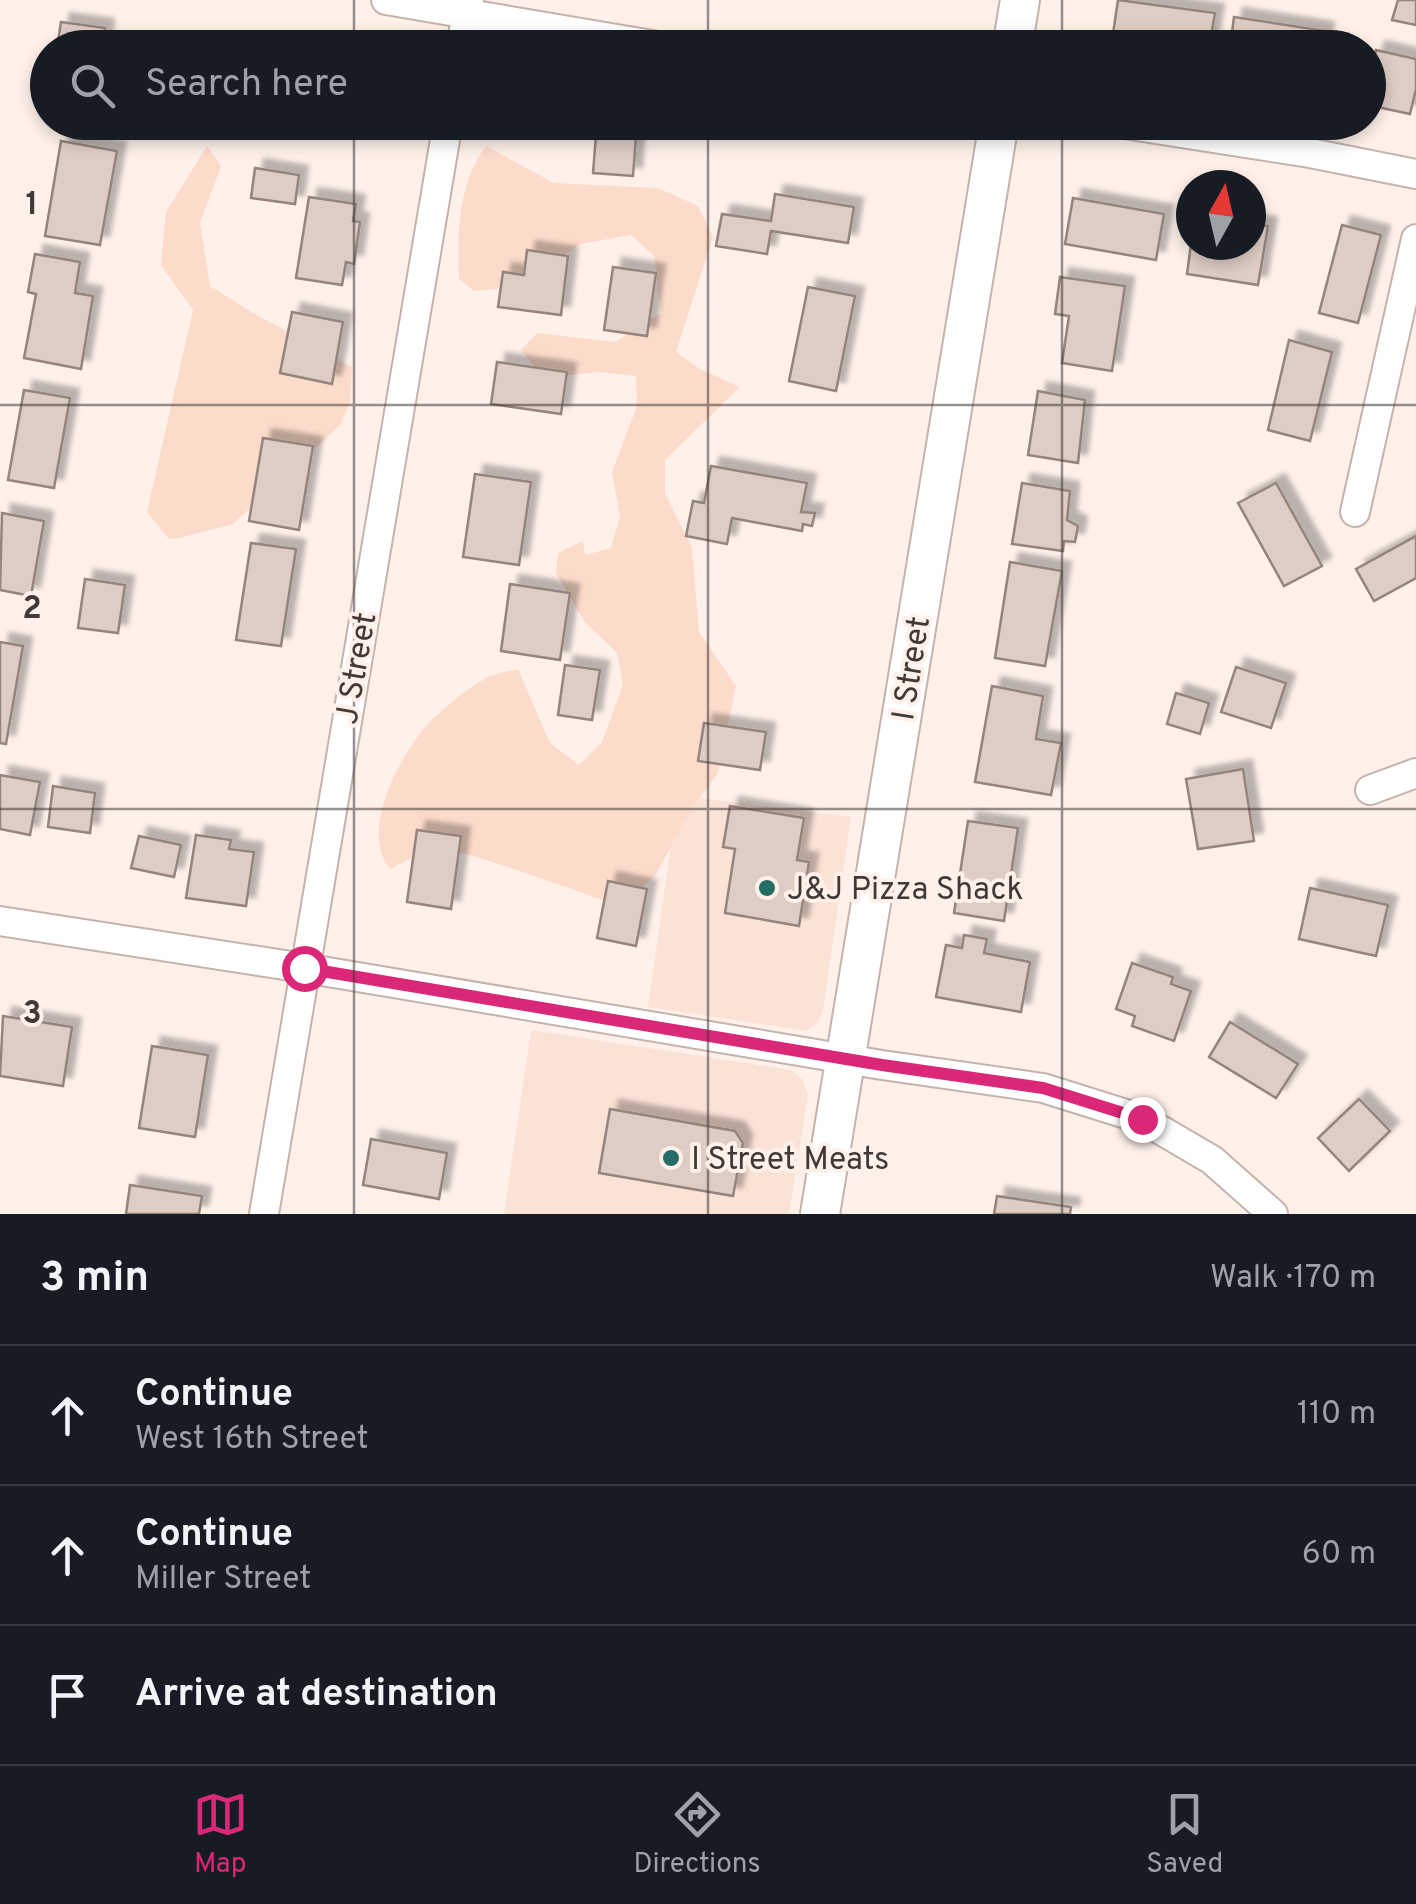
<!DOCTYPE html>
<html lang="en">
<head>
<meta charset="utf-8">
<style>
  :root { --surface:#171b24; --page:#242831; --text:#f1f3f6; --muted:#9ea1a6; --line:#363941; --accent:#db2777 }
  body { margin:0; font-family:Overpass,sans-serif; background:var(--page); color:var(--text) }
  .compass { position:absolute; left:1176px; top:170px; width:90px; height:90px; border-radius:50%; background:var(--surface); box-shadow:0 5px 15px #0003; rotate:8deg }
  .stop { position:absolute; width:30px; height:30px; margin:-22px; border:8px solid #db2777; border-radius:50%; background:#fff }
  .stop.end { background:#db2777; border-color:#fff; box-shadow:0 2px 10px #0008 }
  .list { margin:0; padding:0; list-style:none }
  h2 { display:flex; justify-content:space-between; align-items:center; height:130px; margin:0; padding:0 40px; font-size:42px }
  h2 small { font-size:32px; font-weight:400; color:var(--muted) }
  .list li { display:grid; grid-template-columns:65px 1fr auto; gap:30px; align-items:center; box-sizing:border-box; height:140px; padding:0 40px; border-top:2px solid var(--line) }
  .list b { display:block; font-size:38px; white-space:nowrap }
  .list p { margin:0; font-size:32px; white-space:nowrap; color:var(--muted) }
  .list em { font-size:32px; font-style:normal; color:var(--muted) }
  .icon { flex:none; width:55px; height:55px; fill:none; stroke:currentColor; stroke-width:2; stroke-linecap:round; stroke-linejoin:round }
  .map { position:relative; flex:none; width:1416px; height:1214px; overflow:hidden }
  .search { position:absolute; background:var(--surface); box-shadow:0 5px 15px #0003; left:30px; right:30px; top:30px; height:110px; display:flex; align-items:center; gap:25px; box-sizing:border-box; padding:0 35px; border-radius:55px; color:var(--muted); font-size:38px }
  .sheet { height:550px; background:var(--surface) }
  nav { display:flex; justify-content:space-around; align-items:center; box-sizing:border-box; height:140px; border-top:2px solid var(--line); background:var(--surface); font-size:28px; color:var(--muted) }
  nav a { display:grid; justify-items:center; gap:5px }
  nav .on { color:var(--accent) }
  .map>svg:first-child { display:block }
  .built { fill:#fbe2d6 }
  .green { fill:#fddbcb }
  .building { fill:#decdc5; stroke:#93847c; stroke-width:2.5; filter:url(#shadow) }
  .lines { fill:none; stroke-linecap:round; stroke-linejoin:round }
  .street-casing { stroke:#c4b3ab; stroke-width:32 }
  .secondary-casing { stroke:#c4b3ab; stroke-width:42 }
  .street { stroke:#fff; stroke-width:28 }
  .secondary { stroke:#fff; stroke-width:38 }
  .route { stroke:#db2777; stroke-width:12 }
  .grid { fill:none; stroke:#403936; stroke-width:2.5; stroke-opacity:0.55 }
  .poi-dot { fill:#266e65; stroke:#fff1ea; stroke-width:4 }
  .labels { text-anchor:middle; stroke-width:8; stroke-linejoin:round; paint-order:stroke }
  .street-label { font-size:32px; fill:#403936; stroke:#fff1ea }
  .poi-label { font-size:32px; fill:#403936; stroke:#fff1ea; text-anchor:start }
  .grid-label { font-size:32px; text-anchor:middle; font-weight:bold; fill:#403936; stroke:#fff1ea; stroke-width:8; stroke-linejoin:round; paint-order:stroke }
</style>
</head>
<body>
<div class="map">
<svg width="1416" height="1214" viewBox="0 0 1416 1214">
  <defs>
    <filter id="shadow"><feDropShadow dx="9" dy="-9" stdDeviation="2.5" flood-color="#0004"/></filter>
  </defs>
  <rect width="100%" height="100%" fill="#fff1ea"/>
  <!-- built -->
  <g class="built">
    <polygon points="678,795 851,817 823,1011 816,1024 806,1031 648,1007"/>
    <polygon points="531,1030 791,1070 803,1080 808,1095 789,1214 504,1214"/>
  </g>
  <!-- green -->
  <g class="green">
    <polygon points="207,146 221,166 200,223 210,286 253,313 352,367 350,402 340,425 233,524 174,539 168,538 147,512 193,310 161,265 166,212"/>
    <path d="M486,146L554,183L658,188L698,206L713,237L676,352L700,369L740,387L665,460V493L692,548L699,632L736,686L718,773L691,810L655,876L621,906C559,886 499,861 436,846L390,869C360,832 396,765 421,732C432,717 464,691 481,681C491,674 506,672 518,669L550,743L579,765L602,742L623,685L617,653L584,621L556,573L558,553L583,541L585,555L611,548L620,517L612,472L637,406L636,376L598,372L543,378L521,350L537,333L615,342L661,313L654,256L631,235L581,244L514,287L474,291L459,279C457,235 458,183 486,146Z"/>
  </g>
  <!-- building -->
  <g class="building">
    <polygon points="1118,0 1215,13 1209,48 1111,47"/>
    <polygon points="1398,0 1416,0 1416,25 1392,20"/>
    <polygon points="1234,17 1325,31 1322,48 1230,48"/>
    <polygon points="61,22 105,28 102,48 57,48"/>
    <polygon points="1376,50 1416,59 1416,89 1410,114 1368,105 1368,83"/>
    <polygon points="514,122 581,122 579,138 514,129"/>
    <polygon points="597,122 637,122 633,176 593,173"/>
    <polygon points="61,141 117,151 100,245 45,236"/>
    <polygon points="255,168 299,175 295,204 251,198"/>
    <polygon points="775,194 854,207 848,243 771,231 767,254 716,246 722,214 771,221"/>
    <polygon points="309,197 356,204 353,221 360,222 354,264 346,262 342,285 296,278"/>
    <polygon points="1073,198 1164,214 1156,260 1065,244"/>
    <polygon points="1251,224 1268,226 1258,285 1187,274 1191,244 1251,245"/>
    <polygon points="1342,225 1381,235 1358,323 1319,313"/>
    <polygon points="527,250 568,256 561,315 498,307 503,272 524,275"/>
    <polygon points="35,254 80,262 75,293 93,296 81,369 24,358 36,294 28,292"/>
    <polygon points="613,267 656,273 647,336 604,330"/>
    <polygon points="1060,277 1125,286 1112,371 1062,363 1069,316 1055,314"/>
    <polygon points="808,287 855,296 836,391 789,381"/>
    <polygon points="292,312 343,322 332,384 280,373"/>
    <polygon points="1289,340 1332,352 1310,441 1268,430"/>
    <polygon points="497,362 567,372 561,414 491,404"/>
    <polygon points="24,390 70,398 54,488 8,480"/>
    <polygon points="1038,391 1085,400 1078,463 1028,455"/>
    <polygon points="263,438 313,446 299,530 249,521"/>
    <polygon points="711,466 807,483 801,512 815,513 812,526 803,524 802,531 732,518 727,544 686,536 693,501 704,503"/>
    <polygon points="475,474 531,482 519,565 463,557"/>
    <polygon points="1022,483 1070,491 1067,520 1078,526 1075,542 1064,541 1063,551 1012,544"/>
    <polygon points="1276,483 1322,566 1284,586 1238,503"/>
    <polygon points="2,513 44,521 31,596 0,590"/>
    <polygon points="1416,536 1416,578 1374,601 1356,569"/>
    <polygon points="251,543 296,549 281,646 236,640"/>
    <polygon points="1010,562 1062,571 1045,666 995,658"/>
    <polygon points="85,579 125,585 118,633 78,628"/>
    <polygon points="510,584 570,593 560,660 501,651"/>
    <polygon points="0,642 23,646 6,744 0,743"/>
    <polygon points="565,665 600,670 592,720 558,715"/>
    <polygon points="1236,667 1286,683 1271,728 1221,712"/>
    <polygon points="992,686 1043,696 1036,739 1061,743 1051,795 975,782"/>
    <polygon points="1176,693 1209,703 1200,734 1167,724"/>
    <polygon points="704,723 766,732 760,770 698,761"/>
    <polygon points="1243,769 1254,841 1198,849 1186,779"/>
    <polygon points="0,775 40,782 30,835 0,829"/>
    <polygon points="53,786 95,793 90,833 48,827"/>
    <polygon points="730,806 804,818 797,860 809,862 799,926 725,913 735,849 723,847"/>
    <polygon points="968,821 1018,828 1004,921 954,913"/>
    <polygon points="417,830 461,836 451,909 407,902"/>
    <polygon points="196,835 231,840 229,849 254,852 246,906 186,898"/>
    <polygon points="139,836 181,845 174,877 131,868"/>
    <polygon points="608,881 647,889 636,946 597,938"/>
    <polygon points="1310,888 1388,905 1376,956 1299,939"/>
    <polygon points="964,935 987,939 984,953 1030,962 1021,1012 936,997 946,945 962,948"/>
    <polygon points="1132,963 1173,977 1171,984 1191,991 1174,1041 1132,1026 1135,1016 1116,1009"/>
    <polygon points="3,1016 72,1027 63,1086 0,1076"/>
    <polygon points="1230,1022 1298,1064 1276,1098 1209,1057"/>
    <polygon points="152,1046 208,1055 195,1137 139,1128"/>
    <polygon points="1359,1099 1390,1131 1349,1171 1318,1138"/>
    <polygon points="610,1109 735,1131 743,1143 733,1196 599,1173"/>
    <polygon points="371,1139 447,1153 439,1199 363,1185"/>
    <polygon points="130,1185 202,1196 199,1214 126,1214"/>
    <polygon points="997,1196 1071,1207 1070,1214 994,1214"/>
  </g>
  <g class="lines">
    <!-- street casing -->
    <g class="street-casing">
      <g id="street">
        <polyline points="386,0 670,48"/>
        <polyline points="461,48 469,0"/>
        <polyline points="1111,122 1310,153 1416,174"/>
        <polyline points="1355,512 1416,239"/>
        <polyline points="1370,790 1416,773"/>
        <polyline points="0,921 304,968 882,1065 1043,1088 1142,1119 1212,1160 1273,1214"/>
        <polyline points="264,1214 448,122"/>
      </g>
    </g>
    <!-- secondary casing -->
    <g class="secondary-casing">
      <g id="secondary">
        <polyline points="1012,48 1020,0"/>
        <polyline points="820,1214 999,122"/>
      </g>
    </g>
    <!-- street -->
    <use href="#street" class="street"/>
    <!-- secondary -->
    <use href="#secondary" class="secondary"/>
  </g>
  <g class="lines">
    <!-- route -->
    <polyline class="route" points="304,968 882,1065 1043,1088 1142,1119"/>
  </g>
  <!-- grid -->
  <path class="grid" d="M354,0V48M708,0V48M1062,0V48M354,122V1214M708,122V1214M1062,122V1214M0,405H1416M0,809H1416"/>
  <!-- markers -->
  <g class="poi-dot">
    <circle cx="767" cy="888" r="10"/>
    <circle cx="671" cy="1158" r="10"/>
  </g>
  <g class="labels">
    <!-- street labels -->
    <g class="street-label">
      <text transform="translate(355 668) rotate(-80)" y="11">J Street</text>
      <text transform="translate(910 668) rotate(-81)" y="11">I Street</text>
    </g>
    <!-- poi labels -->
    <g class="poi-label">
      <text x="787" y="899">J&amp;J Pizza Shack</text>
      <text x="691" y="1169">I Street Meats</text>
    </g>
  </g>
  <g class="grid-label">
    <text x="32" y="214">1</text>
    <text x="32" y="618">2</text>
    <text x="32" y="1023">3</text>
  </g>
</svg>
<svg class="compass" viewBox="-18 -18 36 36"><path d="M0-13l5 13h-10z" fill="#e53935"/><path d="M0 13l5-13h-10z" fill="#9ea1a6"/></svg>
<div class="stop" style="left:304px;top:968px"></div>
<div class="stop end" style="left:1142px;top:1119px"></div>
<div class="search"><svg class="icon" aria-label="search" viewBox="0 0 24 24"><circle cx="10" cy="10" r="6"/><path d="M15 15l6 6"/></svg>Search here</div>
</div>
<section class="sheet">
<h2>3 min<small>Walk · 170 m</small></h2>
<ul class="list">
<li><svg class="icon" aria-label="ahead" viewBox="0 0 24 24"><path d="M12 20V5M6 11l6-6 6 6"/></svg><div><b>Continue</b><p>West 16th Street</p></div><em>110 m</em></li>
<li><svg class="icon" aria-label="ahead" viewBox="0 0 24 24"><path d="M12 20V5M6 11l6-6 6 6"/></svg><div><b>Continue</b><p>Miller Street</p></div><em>60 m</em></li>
<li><svg class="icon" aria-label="arrive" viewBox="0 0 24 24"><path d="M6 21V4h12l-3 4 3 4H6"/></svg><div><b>Arrive at destination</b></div></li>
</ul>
</section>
<nav>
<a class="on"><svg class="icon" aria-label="map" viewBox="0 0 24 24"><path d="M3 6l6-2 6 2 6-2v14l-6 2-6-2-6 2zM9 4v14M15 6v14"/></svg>Map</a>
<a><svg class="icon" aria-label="directions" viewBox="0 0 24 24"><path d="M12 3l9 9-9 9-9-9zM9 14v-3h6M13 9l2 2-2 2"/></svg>Directions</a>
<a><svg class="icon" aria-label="saved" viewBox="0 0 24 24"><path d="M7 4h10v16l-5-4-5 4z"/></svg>Saved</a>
</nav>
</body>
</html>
